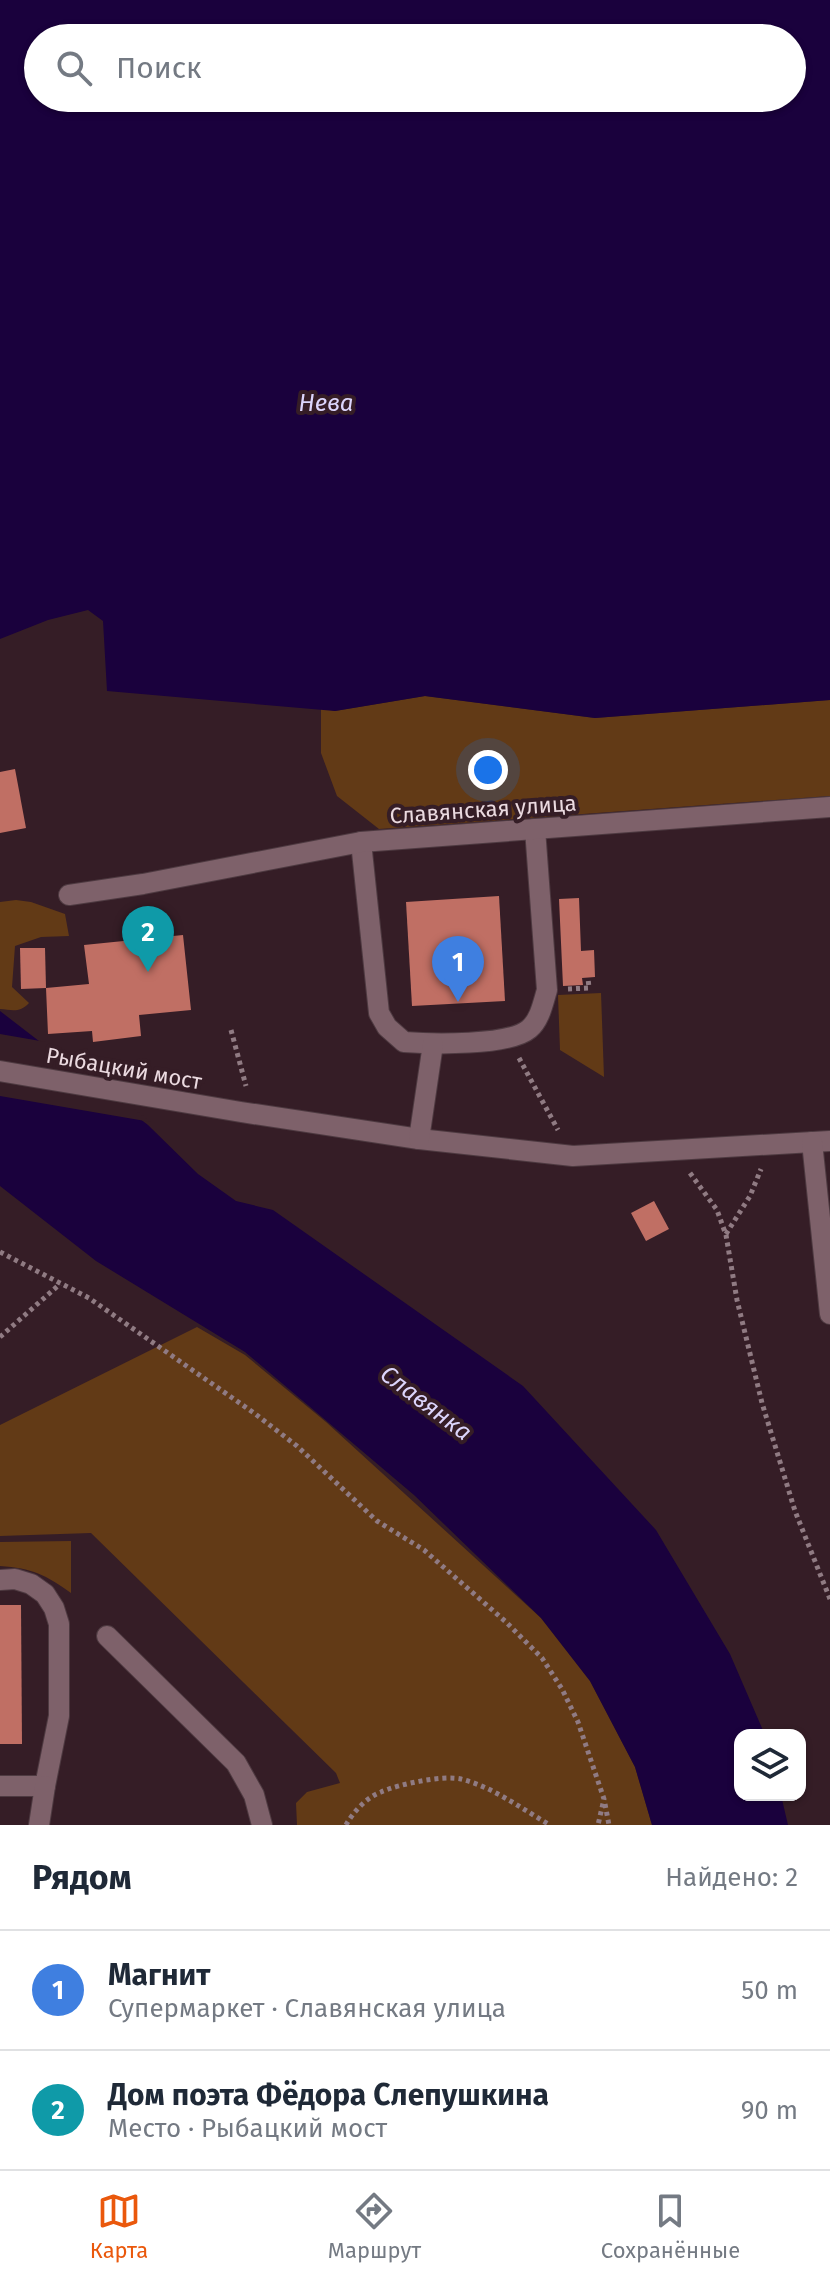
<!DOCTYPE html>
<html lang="ru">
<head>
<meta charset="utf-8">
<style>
  :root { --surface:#fff; --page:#f6f6f7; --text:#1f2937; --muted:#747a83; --line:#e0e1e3; --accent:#ea580c }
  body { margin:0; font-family:"Fira Sans",sans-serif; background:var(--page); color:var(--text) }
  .controls { position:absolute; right:24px; bottom:24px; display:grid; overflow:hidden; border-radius:16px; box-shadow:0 2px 6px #0004 }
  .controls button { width:72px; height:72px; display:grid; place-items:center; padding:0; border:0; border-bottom:2px solid var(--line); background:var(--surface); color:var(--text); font:40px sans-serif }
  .you { position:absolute; left:488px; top:770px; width:28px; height:28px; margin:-20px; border:6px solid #fff; border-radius:50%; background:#1a73e8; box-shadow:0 0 0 12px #1a73e833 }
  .badge { display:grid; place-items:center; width:52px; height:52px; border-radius:50%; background:var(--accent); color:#fff; font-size:26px; font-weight:700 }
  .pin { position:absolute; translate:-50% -66px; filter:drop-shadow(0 2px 4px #0008) }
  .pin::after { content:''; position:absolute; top:42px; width:28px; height:24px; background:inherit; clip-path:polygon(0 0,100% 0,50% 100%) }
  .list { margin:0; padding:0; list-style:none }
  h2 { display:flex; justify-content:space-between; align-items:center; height:104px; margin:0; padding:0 32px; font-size:34px }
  h2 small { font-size:26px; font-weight:400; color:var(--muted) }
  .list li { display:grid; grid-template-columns:52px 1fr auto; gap:24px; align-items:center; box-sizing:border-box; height:120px; padding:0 32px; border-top:2px solid var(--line) }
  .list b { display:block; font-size:30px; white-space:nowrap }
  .list p { margin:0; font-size:26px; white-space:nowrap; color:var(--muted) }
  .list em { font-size:26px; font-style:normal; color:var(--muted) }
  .icon { flex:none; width:44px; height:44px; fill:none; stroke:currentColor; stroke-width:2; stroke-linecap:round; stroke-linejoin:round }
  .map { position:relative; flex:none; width:830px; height:1825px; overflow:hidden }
  .search { position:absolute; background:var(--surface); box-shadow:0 2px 6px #0004; left:24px; right:24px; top:24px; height:88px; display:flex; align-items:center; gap:20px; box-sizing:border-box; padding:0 28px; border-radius:44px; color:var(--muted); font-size:30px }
  .sheet { height:344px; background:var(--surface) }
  nav { display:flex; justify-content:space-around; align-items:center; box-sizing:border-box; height:112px; border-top:2px solid var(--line); background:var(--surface); font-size:22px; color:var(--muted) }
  nav a { display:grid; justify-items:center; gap:4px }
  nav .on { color:var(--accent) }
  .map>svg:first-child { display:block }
  .green { fill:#623a16 }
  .water { fill:#1a013d; fill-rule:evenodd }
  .pier { fill:#351d26 }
  .building { fill:#c06f64 }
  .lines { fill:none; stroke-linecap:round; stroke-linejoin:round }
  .minor-casing { stroke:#4e3a41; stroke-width:22 }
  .path { stroke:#907b83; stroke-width:5; stroke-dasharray:4 4; stroke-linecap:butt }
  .minor { stroke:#7e616a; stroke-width:20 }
  .labels { text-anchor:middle; stroke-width:8; stroke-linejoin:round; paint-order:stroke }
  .street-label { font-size:22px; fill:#ebdae0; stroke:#351d26 }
  .water-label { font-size:24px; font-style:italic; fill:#dcd5fc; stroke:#351d26 }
</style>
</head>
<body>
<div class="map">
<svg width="830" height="1825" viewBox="0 0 830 1825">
  <rect width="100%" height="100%" fill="#351d26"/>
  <!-- green -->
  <g class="green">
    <polygon points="425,696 595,718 830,700 830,796 379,829 337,796 321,753 321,708 335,711"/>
    <path d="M16,900L31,902L65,914L69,936L41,937L15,946L12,987L29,1003C20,1013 12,1010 0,1009V902Z"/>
    <polygon points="601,993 604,1077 560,1050 558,995"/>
    <polygon points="197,1327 245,1355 326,1422 541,1618 590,1681 635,1767 652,1825 297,1825 296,1803 307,1792 340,1783 336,1773 91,1533 0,1536 0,1425"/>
    <path d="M71,1541V1593C46,1575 32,1568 0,1566V1542Z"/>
  </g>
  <!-- water -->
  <g class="water">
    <path d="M0,0H830V700L595,718L425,696L335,711L107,691L103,621L88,610L48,620L0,639ZM38,38H792V98H38Z"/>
    <polygon points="0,1011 148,1125 198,1174 236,1201 273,1210 523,1386 656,1530 730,1654 765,1735 740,1735 740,1795 781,1795 788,1825 652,1825 635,1767 590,1681 541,1618 414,1495 245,1352 96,1261 0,1186"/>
  </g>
  <!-- pier -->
  <polygon class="pier" points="0,1034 46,1042 151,1122 0,1096"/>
  <!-- building -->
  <g class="building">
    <polygon points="15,769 26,828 0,833 0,772"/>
    <polygon points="499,896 505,1001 412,1006 406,902"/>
    <polygon points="579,898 581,951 594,950 595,977 582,978 583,985 563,986 559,899"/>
    <polygon points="183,935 191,1010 139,1015 141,1036 93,1042 92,1031 48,1034 46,988 89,984 84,945"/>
    <polygon points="20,948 45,948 46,988 21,989"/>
    <polygon points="654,1201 669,1229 646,1241 631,1213"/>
    <polygon points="0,1605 21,1605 22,1744 0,1744"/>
  </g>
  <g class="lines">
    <!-- minor casing -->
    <g class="minor-casing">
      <g id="minor">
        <path d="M361,842L379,1013L387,1027L404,1042C431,1044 509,1046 529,1029C540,1020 543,1003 547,990L535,829"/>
        <polyline points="69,895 143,884 361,842 830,807"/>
        <polyline points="0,1071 241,1112 419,1139 573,1156 830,1141"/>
        <polyline points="419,1139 433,1044"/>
        <polyline points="812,1142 830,1314"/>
        <polyline points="0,1580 15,1579 31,1584 45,1594 54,1608 59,1624 59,1716 45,1786 0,1786"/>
        <polyline points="107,1636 236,1763 254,1795 262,1825"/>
        <polyline points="39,1825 45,1786"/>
      </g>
    </g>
    <!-- path -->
    <g class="path">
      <polyline points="568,989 589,988 588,978"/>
      <polyline points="231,1030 246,1086"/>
      <polyline points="519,1058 558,1130"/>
      <polyline points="690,1173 717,1210 726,1235 737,1300 762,1403 795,1511 830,1599"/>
      <polyline points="726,1234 750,1196 761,1169"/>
      <polyline points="0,1252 89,1298 254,1413 297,1446 377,1521 424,1550 506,1622 542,1658 562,1689 578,1722 604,1799 598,1825"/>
      <polyline points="0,1337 60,1284"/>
      <polyline points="605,1804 609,1825"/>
      <path d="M346,1825C353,1812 367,1797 381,1792C399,1784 443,1775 461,1779C493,1787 522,1809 550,1825"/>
    </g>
    <!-- minor -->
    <use href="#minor" class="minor"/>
  </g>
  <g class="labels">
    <!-- street labels -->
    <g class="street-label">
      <text transform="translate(483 809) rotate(-4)" y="8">Славянская улица</text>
      <text transform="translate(124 1068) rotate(10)" y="8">Рыбацкий мост</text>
    </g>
    <!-- water labels -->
    <g class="water-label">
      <text x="326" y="411">Нева</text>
      <text transform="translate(426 1403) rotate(37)" y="8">Славянка</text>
    </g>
  </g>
</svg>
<div class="controls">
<button><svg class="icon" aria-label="layers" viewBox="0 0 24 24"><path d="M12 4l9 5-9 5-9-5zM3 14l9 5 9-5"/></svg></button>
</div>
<div class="you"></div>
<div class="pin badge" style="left:458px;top:1002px;background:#3f7fe0">1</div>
<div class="pin badge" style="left:148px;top:972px;background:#0f9aa8">2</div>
<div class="search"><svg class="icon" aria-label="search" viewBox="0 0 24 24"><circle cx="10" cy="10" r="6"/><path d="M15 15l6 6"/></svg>Поиск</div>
</div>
<section class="sheet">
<h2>Рядом<small>Найдено: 2</small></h2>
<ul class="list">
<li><span class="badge" style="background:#3f7fe0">1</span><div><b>Магнит</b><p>Супермаркет · Славянская улица</p></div><em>50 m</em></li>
<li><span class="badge" style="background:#0f9aa8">2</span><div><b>Дом поэта Фёдора Слепушкина</b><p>Место · Рыбацкий мост</p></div><em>90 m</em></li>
</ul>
</section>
<nav>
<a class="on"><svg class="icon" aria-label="map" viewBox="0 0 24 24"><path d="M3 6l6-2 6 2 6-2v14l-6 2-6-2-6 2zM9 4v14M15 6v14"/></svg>Карта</a>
<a><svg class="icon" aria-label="directions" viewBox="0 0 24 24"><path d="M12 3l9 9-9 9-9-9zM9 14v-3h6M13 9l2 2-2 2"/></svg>Маршрут</a>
<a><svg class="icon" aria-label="saved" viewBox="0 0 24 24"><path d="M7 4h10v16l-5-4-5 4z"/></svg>Сохранённые</a>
</nav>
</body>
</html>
